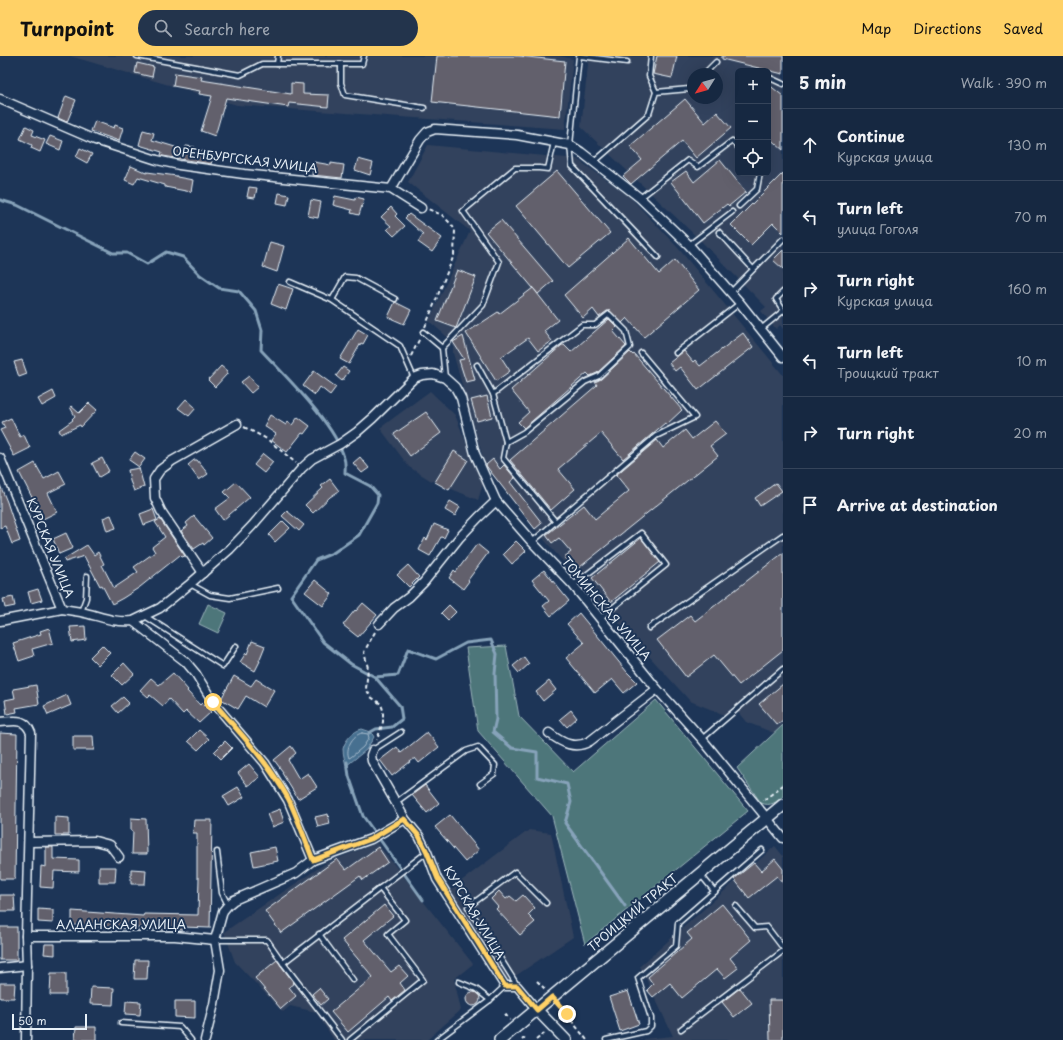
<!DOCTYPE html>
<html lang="en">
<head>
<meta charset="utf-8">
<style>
  :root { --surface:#162841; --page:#23344c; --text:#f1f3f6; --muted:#9ea6b1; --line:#35445a; --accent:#ffd166 }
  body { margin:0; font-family:"Playpen Sans",sans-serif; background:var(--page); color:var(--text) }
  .controls { position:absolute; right:12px; top:12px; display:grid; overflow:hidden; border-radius:6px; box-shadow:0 4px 16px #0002 }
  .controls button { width:36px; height:36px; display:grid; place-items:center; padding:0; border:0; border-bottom:1px solid var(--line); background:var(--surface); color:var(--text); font:20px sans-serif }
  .compass { position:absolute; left:687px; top:12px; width:36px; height:36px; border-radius:50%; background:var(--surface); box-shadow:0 4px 16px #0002; rotate:233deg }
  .scale { position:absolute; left:12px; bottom:10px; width:75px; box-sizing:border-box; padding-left:4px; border:2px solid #e8f1f8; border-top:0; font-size:11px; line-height:14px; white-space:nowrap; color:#e8f1f8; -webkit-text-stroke:3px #1d3557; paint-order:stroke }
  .stop { position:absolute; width:12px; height:12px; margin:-9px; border:3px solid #ffd166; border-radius:50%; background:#fff }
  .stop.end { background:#ffd166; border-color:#fff; box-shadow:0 1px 4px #0008 }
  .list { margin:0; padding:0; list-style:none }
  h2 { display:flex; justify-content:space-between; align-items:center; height:52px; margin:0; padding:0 16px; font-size:17px }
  h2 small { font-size:13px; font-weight:400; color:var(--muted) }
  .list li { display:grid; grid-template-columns:26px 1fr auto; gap:12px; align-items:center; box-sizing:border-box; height:72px; padding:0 16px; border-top:1px solid var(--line) }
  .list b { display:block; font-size:15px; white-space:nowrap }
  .list p { margin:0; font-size:13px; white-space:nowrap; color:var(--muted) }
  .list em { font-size:13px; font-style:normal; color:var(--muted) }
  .icon { flex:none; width:22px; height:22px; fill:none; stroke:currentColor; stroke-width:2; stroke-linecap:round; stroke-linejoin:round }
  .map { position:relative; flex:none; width:783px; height:984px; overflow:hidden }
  header { display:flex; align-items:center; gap:24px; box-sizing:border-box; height:56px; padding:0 20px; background:var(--accent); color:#111 }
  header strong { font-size:19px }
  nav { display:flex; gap:22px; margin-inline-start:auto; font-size:14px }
  .search { width:280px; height:36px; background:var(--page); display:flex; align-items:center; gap:10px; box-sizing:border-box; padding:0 14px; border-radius:22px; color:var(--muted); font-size:15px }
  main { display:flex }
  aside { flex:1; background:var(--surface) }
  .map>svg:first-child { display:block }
  .built { fill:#32425d; fill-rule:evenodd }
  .green { fill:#4d767a; stroke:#9ab4b9 }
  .water { fill:#476f90; stroke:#87a3ba }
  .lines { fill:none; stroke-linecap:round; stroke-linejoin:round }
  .shore { stroke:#a8bdce; stroke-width:1 }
  .stream { stroke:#87a3ba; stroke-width:3 }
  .building { fill:#62606c; stroke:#e8f1f8 }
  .service-casing { stroke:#e8f1f8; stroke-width:7 }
  .minor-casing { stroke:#e8f1f8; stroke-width:11 }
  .tertiary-casing { stroke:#e8f1f8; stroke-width:13 }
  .secondary-casing { stroke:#e8f1f8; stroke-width:14 }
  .path { stroke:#e8f1f8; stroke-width:2; stroke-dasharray:4 3; stroke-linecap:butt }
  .service { stroke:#1d3557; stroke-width:4 }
  .minor { stroke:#1d3557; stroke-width:8 }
  .tertiary { stroke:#1d3557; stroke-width:10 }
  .secondary { stroke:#1d3557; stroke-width:11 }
  .route { stroke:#ffd166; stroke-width:5 }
  .labels { text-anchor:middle; stroke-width:4; stroke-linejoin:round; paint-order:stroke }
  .street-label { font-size:12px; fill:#e8f1f8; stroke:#1d3557 }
</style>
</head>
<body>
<header>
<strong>Turnpoint</strong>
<div class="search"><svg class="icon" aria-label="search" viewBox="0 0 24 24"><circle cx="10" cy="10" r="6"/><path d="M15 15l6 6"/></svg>Search here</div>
<nav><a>Map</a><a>Directions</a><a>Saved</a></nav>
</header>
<main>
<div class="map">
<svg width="783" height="984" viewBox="0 0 783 984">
  <rect width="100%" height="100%" fill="#1d3557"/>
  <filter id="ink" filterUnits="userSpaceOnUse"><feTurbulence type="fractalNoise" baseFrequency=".025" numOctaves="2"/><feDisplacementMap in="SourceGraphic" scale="8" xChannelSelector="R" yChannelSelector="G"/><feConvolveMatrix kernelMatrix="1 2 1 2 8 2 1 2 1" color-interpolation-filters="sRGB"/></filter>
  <g filter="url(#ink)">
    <!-- built -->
    <g class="built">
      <polygon points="70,0 559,0 573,3 565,73 237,49"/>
      <path d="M589,0H783V273L780,269L776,273L761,255L766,251L701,185L581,71ZM738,15H768V117H738ZM693,18H717V42H693Z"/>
      <polygon points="428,89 577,103 628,139 678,192 783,319 783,669 774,677 746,666 733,650 725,659 690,645 573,517 535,473 485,409 453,297 453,286 429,265 470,175 408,126"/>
      <polygon points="430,335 455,359 483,428 478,444 430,424 409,411 380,372"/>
      <polygon points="529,774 551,777 573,881 508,925 450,835 460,826"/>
      <polygon points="377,787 473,908 454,923 461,954 427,984 334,984 316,956 290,950 283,956 235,906 224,876 326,807"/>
      <polygon points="775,790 783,800 783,984 634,984 673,980 640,910"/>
    </g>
    <!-- green -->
    <g class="green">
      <polygon points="208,548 227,557 218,577 199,568"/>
      <polygon points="506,590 519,660 573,716 656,644 748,755 585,888 552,760 478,675 466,592"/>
      <path d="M783,669V740C776,746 771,751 761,747L737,712Z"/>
    </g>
    <!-- water -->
    <path class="water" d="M362,673L371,676L374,681L366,694L346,710C345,705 343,698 343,693C345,684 353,675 362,673Z"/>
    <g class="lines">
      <!-- shore -->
      <path class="shore" d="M362,677L368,678L369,682L363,691L351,701L349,702C345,693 352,679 362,677Z"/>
      <!-- stream -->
      <g class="stream">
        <path d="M0,144L17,149L113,197H127L147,208L166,196L183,201L200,219L219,232L239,235L256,255L262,274L261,294C285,320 336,369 344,402C346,407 345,413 345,417L370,430L378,439L377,447L359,479L333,497L316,504L291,540L323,586L351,608L375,621L398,619L408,593L436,603L466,587L491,584L497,598L495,617L496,663L493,676L512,692L537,696V721L567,728L571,746L565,767L625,850"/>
        <polyline points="369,677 376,673 392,671 402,663 400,650 375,621"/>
        <polyline points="347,706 349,720 363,760 423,844"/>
      </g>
    </g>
    <!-- building -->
    <g class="building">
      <polygon points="437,0 518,0 565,5 560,60 432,46"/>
      <polygon points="657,0 677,0 672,22 653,18"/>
      <polygon points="722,0 783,0 783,18 722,3"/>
      <polygon points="137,7 154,11 152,21 135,17"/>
      <polygon points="175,17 202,21 201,24 291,38 291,27 303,28 303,38 329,39 328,51 289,47 288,51 226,42 215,80 201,75 212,40 199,38 200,35 173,30"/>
      <polygon points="768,28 783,40 783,94 768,81"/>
      <polygon points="66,40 76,44 67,66 58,62"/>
      <polygon points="685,43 705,67 717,56 731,72 696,102 682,85 631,128 623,120 642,104 630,90"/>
      <polygon points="95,65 114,72 115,69 123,72 119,85 91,75"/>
      <polygon points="26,70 34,74 32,79 45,84 40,96 31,92 32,89 20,83"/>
      <polygon points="143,74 154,77 152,84 185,94 186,90 195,91 194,93 214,98 211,108 163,100 161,99 162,96 139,89"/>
      <polygon points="50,80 63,85 60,94 46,88"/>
      <polygon points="80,92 92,98 87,107 76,101"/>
      <polygon points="358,103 373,107 370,119 355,114"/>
      <polygon points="720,104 746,136 729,150 727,148 703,167 671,126 686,115 694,126"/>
      <polygon points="314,106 331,109 331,107 344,109 342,122 312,119"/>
      <polygon points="131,110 147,117 147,116 177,120 177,121 193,124 191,136 165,131 165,129 138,121 134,128 125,124"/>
      <polygon points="557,115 610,177 568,212 516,150"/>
      <polygon points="783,117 783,177 773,167 751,189 731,169"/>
      <polygon points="249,131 257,132 255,142 247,141"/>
      <polygon points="279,137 289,139 287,149 277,147"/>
      <polygon points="335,140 355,144 356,141 364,143 359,159 351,157 352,154 333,149"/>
      <polygon points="311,144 321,146 318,162 308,160"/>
      <polygon points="391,151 397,158 395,160 405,170 394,180 387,173 391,170 381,161"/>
      <polygon points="409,158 442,182 432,196 418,186 423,178 405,162"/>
      <polygon points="501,164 553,225 538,238 486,176"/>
      <polygon points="629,182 659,218 675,204 699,234 644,281 627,262 622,267 610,255 607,255 599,261 593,253 583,262 564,239"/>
      <polygon points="270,186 284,190 277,216 263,211"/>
      <polygon points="783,194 783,213 773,204"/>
      <polygon points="457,214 476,221 456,272 437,265"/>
      <polygon points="278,228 293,233 286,254 271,248"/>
      <polygon points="533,232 558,264 544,275 552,285 538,295 528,282 501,301 510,315 496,325 466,277 498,256 499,258"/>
      <polygon points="395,246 411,254 404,268 388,261"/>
      <polygon points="609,263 617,271 613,275 626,290 597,317 590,320 587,317 524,372 518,366 529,356 511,334 562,289 564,289 571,296"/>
      <polygon points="358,273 368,279 363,288 361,287 349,308 340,303"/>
      <polygon points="743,277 753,291 698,334 680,311 675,315 669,307 684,295 693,306 695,304 700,310"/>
      <polygon points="463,280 475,324 466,326 459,304 464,303 453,286"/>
      <polygon points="630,296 633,299 634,298 682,354 666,369 665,367 623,403 601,377 558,413 575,433 551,454 510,404 597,329 595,326 601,323"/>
      <polygon points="22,304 27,318 19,321 14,306"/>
      <polygon points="221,310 227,315 227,318 215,331 208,324"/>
      <polygon points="343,311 349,315 342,325 336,320"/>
      <polygon points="314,315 336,331 330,339 320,331 315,339 303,330"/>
      <polygon points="249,320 258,331 251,337 241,326"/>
      <polygon points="53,335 56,342 42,350 38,343"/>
      <polygon points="487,340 492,361 477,365 471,344"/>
      <polygon points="186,343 196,352 189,360 178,352"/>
      <polygon points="89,347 97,354 81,371 80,369 61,378 59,374 73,364 72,363 75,360 70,351 71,350 79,357"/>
      <polygon points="426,356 441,377 410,400 394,378"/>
      <polygon points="270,359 286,369 288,366 292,369 298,361 310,370 304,378 302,377 287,396 271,384 276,378 264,370"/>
      <polygon points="11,362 20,381 24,379 30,392 14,400 0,374 5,372 2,366"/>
      <polygon points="715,365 726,378 710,390 718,400 575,515 564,501 571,496 559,482 552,487 546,479 584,449 595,463 629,435 616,419 657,384 663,392 685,374 692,383"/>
      <polygon points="454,395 468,404 449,434 435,426"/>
      <polygon points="135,396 145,403 139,411 129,404"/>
      <polygon points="263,398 273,406 264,417 254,409"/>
      <polygon points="360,401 369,412 362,417 353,407"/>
      <polygon points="102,402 109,415 99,421 92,407"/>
      <polygon points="493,403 500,413 504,409 515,422 510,426 542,467 535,473 487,411 486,409"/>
      <polygon points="194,404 197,404 208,418 199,424 188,409"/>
      <polygon points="35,407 44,423 59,415 66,428 48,437 57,456 43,463 19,416"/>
      <polygon points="139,412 144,431 134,435 130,425 128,414"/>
      <polygon points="330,423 339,435 330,441 313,457 305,449 323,432 321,430"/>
      <polygon points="236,426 250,441 223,464 215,453 230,442 224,436"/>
      <polygon points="776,427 782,435 760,450 755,442"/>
      <polygon points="0,429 7,446 20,485 12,488 5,470 0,472"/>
      <polygon points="450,445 460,451 455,460 445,454"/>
      <polygon points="153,453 157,464 144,469 140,458"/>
      <polygon points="287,455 304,469 299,475 282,460"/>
      <polygon points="111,459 116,472 107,475 103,462"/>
      <polygon points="194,460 212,482 204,489 203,487 194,493 181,475 188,470 186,467"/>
      <polygon points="160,463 185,500 182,501 180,499 140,531 123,542 112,548 102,529 100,530 84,500 65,506 64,503 87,489 94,499 98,496 104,508 102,509 114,532 138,516 134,511 155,496 152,491 165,481 155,466"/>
      <polygon points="283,465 290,472 275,486 269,479"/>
      <polygon points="434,468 448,474 444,482 441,481 430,500 419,494 425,482 427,484"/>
      <polygon points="66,477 73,492 59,498 53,483"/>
      <polygon points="641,482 660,506 611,546 592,522"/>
      <polygon points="516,485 526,495 512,508 503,498"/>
      <polygon points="477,488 488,497 468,524 469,525 463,533 449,522 454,514 456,516"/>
      <polygon points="783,497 783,594 739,629 714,599 686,621 657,584 690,559 695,565"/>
      <polygon points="408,509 419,521 409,531 397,519"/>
      <polygon points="544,514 569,545 551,560 543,550 549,545 532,524"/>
      <polygon points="315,524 332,538 323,550 305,536"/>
      <polygon points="38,533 42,544 31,547 28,536"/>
      <polygon points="13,541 15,550 5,552 3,543"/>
      <polygon points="363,547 377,559 358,581 343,569 355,554 356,555"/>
      <polygon points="449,549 456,556 448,564 441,557"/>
      <polygon points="579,557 627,616 637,626 624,637 612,623 595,637 566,602 584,587 567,568"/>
      <polygon points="85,570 86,584 72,586 70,571"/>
      <polygon points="49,572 53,587 32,593 34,600 19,605 13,587 41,578 40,575"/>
      <polygon points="252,585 265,590 259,605 260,605 255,615 240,606 246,597 247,598"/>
      <polygon points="102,589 110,597 98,609 90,601"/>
      <polygon points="524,601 529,608 519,617 513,610"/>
      <polygon points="124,607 134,618 122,629 112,619"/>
      <polygon points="173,617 188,634 187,635 200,649 202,647 211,656 199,667 186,655 183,658 169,643 163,650 150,639 148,641 140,634 151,622 159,629"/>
      <polygon points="234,620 251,630 256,623 274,634 264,651 246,640 238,653 221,643"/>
      <polygon points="549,625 556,634 543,645 536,636"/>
      <polygon points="783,628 783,664 777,669 759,648"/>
      <polygon points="36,629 39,648 16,652 17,656 7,658 5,644 15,642 13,633"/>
      <polygon points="67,639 71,649 48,659 44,650"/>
      <polygon points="123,641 129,647 118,657 112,650"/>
      <polygon points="571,654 577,662 567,671 560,663"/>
      <polygon points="199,674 209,683 198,694 188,685"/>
      <polygon points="427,676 439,691 419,707 415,702 392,720 380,704 397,691 401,697"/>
      <polygon points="0,677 17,678 15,823 0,823"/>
      <polygon points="73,680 93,680 94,694 73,694"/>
      <polygon points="225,685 232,692 221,703 214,696"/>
      <polygon points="291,690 296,697 288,704 299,723 308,717 317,731 298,743 282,717 283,716 274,704"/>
      <polygon points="249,708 260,721 248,730 238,717"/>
      <polygon points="425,729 439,747 427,757 412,739"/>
      <polygon points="238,731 244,741 229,750 223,740"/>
      <polygon points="280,753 284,766 272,771 267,758"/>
      <polygon points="328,758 330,768 318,771 315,761"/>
      <polygon points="450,759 479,794 465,806 435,771"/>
      <polygon points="55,761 69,762 69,779 55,779"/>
      <polygon points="131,762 146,763 147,798 132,798 133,775 131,774"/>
      <polygon points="194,764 212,764 210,872 183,871 183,874 135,872 135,873 72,869 72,855 143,860 144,858 198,859 199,822 197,822 197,777 193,777"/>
      <polygon points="46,791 53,791 53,803 79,804 79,816 54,815 53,832 40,831 41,810 46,811"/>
      <polygon points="275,791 278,805 254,810 251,796"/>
      <polygon points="378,791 388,806 363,824 360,820 281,877 265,855 337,803 346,814"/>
      <polygon points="775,803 783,813 783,827 777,820 749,842 734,823 754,807 761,815"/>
      <polygon points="99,811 116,811 115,826 99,826"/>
      <polygon points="131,813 146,814 145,828 131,828"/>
      <polygon points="499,835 506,843 510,840 516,845 523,839 535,852 528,859 535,866 520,879 496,853 498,851 491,843"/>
      <polygon points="0,839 14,839 15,855 0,855"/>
      <polygon points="722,848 751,884 730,902 738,912 725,922 717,913 682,942 670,927 653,941 647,934 653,928 648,921 692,883 687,877"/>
      <polygon points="384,849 393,860 364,884 391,916 399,910 408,920 400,927 405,934 392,945 389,941 348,976 331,956 373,921 342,884"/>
      <polygon points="38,853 53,854 53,867 38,866"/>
      <rect x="0" y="871" width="17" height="33"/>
      <polygon points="45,888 55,888 55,899 44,898"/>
      <polygon points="135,904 148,904 147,923 134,923"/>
      <polygon points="277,904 294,927 289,931 296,940 281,953 255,922"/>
      <polygon points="51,917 66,917 66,939 50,939"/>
      <polygon points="0,927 15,927 14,942 0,942"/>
      <polygon points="91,931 114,932 113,949 90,948"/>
      <polygon points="319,932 328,943 321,949 312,938"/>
      <polygon points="740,932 752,947 734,961 722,946"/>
      <polygon points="628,935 639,968 620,975 609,941"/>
      <circle cx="473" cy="943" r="7"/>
      <polygon points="769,944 783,944 783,984 770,984"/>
      <polygon points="126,945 141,946 140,959 125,958"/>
      <polygon points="175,945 195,945 195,962 175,961"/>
      <polygon points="76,971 96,971 96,984 75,984"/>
    </g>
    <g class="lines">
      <!-- service casing -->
      <g class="service-casing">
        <g id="service">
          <polyline points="137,0 240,19 262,8 362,8 364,0"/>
          <polyline points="579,0 570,89 572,110 658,201"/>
          <polyline points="580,0 627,6"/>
          <polyline points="651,0 649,20 656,36"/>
          <polyline points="277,8 278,0"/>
          <polyline points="341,8 341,27 345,39 424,52"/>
          <polyline points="704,18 716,6"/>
          <polyline points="768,21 783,28"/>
          <polyline points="594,106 649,58 656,36 689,33 693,29"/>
          <polyline points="640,142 688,104 698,111 732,85 738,91"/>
          <polyline points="739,150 757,133 760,117"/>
          <polyline points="719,176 753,213"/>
          <polyline points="689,189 732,156"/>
          <polyline points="290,226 332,244 400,290 414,322"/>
          <polyline points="731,236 783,183"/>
          <polyline points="783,236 776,243 783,254"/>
          <polyline points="332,244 345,221 356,222 395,243"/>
          <polyline points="761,273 783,255"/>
          <polyline points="423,276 442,292 445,322"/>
          <polyline points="442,292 483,249 499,206 463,155 515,112 539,112 548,113 554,86"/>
          <polyline points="676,297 740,247"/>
          <polyline points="477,309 493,338 506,386 503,402 555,465"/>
          <polyline points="493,338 582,269 595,269 609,258 626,275 630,291 599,320 585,326 524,376 506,386"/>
          <polyline points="532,486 656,380 695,361 641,297"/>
          <polyline points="190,528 210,539 230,542 278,532"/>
          <polyline points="573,529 641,477 666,509 600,562"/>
          <polyline points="81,556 86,542 87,520"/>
          <polyline points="145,560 223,610 236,590"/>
          <polyline points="649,572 783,479"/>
          <polyline points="702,683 783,613"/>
          <polyline points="373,694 401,676"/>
          <polyline points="395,747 466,695 478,691 495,709 494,718 480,728"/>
          <polyline points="217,796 222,837 228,849"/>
          <polyline points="701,819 715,836"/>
          <polyline points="736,850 755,872 767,871 783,892"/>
          <polyline points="319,878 353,924"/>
          <polyline points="216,884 267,884 283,907"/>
          <polyline points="459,926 476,933 490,944"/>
          <polyline points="517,929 468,851 515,816 546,847"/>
          <polyline points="121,967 180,971 191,984"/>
          <polyline points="681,973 783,895"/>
          <polyline points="342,984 283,907 427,796"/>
          <polyline points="350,984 423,924 388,878 405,864 380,832"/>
          <polyline points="437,984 490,944 505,930"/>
          <polyline points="606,984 646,975 651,970 651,962 638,922 676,890 678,867 762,794"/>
        </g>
      </g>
      <!-- minor casing -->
      <g class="minor-casing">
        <g id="minor">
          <polyline points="0,43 95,84 157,104 179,109 244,118 391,133 421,152"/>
          <polyline points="391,133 420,84 427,76 435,73 517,79 570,89 581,96 640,142 689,189 740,247 783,301"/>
          <path d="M0,402L62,553C68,554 75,555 81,556C100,560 113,567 133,565L186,606L196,618L213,646L265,707L288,744L313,804"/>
          <polyline points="203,517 161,455 155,442 154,423 160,414 172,405 237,368"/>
          <polyline points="0,565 62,553"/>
          <polyline points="133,565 160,552 190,528 230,493 252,470 302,412 312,403 340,388 357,376 373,362 414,322 422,319 433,318 445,322 455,331 461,342 475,398 496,445 532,486 573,529 657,633 702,683 783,782"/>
          <polyline points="379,568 394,552 409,541 424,526 459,482 479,461 496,445"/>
          <path d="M0,666C14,665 25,661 31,677L26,880L27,909L26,984"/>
          <path d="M549,677C562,687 575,694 590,685L657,633"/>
          <polyline points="373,694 371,699 372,705 405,763 419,780 427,796 437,823 505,930 517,930 537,954"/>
          <polyline points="29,786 95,785 110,789 119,801"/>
          <polyline points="26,880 175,880 215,884"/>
          <polyline points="0,912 27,909"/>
          <polyline points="205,984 214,948 220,914 215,884 223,855 228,849 234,844 296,817 313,804 371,783 405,763"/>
        </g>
      </g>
      <!-- tertiary casing -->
      <g class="tertiary-casing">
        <polyline id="tertiary" points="537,954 566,984"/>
      </g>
      <!-- secondary casing -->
      <g class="secondary-casing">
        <polyline id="secondary" points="500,984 783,749"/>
      </g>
      <!-- path -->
      <g class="path">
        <polyline points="425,271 454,199 455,174 451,168 442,159 428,153"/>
        <polyline points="411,300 420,282"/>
        <polyline points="244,371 267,383 296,407"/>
        <polyline points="375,576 364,596 368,612 366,633 371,641 381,648 383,654 383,666 377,684"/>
        <polyline points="764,744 783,729"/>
        <polyline points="537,925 546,934"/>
        <polyline points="558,948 587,984"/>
        <polyline points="505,958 510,964"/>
        <polyline points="559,963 567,958"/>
        <polyline points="522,984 524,982 527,984"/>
        <polyline points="536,984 546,976"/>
      </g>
      <!-- service -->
      <use href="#service" class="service"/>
      <!-- minor -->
      <use href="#minor" class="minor"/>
      <!-- tertiary -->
      <use href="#tertiary" class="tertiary"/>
      <!-- secondary -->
      <use href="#secondary" class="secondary"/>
    </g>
  </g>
  <g class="lines" filter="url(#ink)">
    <!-- route -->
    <path class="route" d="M213,646C240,677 268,706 288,742C298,762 305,784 313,804L371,783L404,763L419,780L427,796L438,823L505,930H517L537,954L552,941L567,958"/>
  </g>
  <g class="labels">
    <!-- street labels -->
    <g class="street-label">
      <text transform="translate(245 104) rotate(7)" y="4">ОРЕНБУРГСКАЯ УЛИЦА</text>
      <text transform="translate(50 492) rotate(68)" y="4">КУРСКАЯ УЛИЦА</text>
      <text transform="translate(606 553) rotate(50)" y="4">ТОМИНСКАЯ УЛИЦА</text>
      <text transform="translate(474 857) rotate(59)" y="4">КУРСКАЯ УЛИЦА</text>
      <text transform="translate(633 857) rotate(-40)" y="4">ТРОИЦКИЙ ТРАКТ</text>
      <text x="121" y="873">АЛДАНСКАЯ УЛИЦА</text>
    </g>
  </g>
</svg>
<div class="controls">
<button>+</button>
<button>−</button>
<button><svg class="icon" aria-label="locate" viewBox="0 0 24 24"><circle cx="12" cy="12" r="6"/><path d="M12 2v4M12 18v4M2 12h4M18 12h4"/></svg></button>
</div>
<svg class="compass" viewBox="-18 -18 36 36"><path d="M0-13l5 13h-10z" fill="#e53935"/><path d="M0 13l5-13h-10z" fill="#9ea6b1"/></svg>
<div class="scale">50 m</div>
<div class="stop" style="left:213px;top:646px"></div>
<div class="stop end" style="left:567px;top:958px"></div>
</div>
<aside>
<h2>5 min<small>Walk · 390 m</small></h2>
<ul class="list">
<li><svg class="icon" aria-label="ahead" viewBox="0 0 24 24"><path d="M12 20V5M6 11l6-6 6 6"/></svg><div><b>Continue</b><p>Курская улица</p></div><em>130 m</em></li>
<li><svg class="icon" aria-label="left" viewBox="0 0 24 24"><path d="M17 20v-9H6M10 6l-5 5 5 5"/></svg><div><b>Turn left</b><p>улица Гоголя</p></div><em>70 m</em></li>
<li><svg class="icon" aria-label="right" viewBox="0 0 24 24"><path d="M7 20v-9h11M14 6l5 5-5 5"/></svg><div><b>Turn right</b><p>Курская улица</p></div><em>160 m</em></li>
<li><svg class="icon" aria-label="left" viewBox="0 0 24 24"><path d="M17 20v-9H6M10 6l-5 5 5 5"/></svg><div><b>Turn left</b><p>Троицкий тракт</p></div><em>10 m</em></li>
<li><svg class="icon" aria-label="right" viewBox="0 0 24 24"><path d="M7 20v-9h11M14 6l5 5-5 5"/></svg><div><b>Turn right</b></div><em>20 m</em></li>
<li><svg class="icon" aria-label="arrive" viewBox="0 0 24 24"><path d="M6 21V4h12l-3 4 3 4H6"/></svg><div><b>Arrive at destination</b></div></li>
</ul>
</aside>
</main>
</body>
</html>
